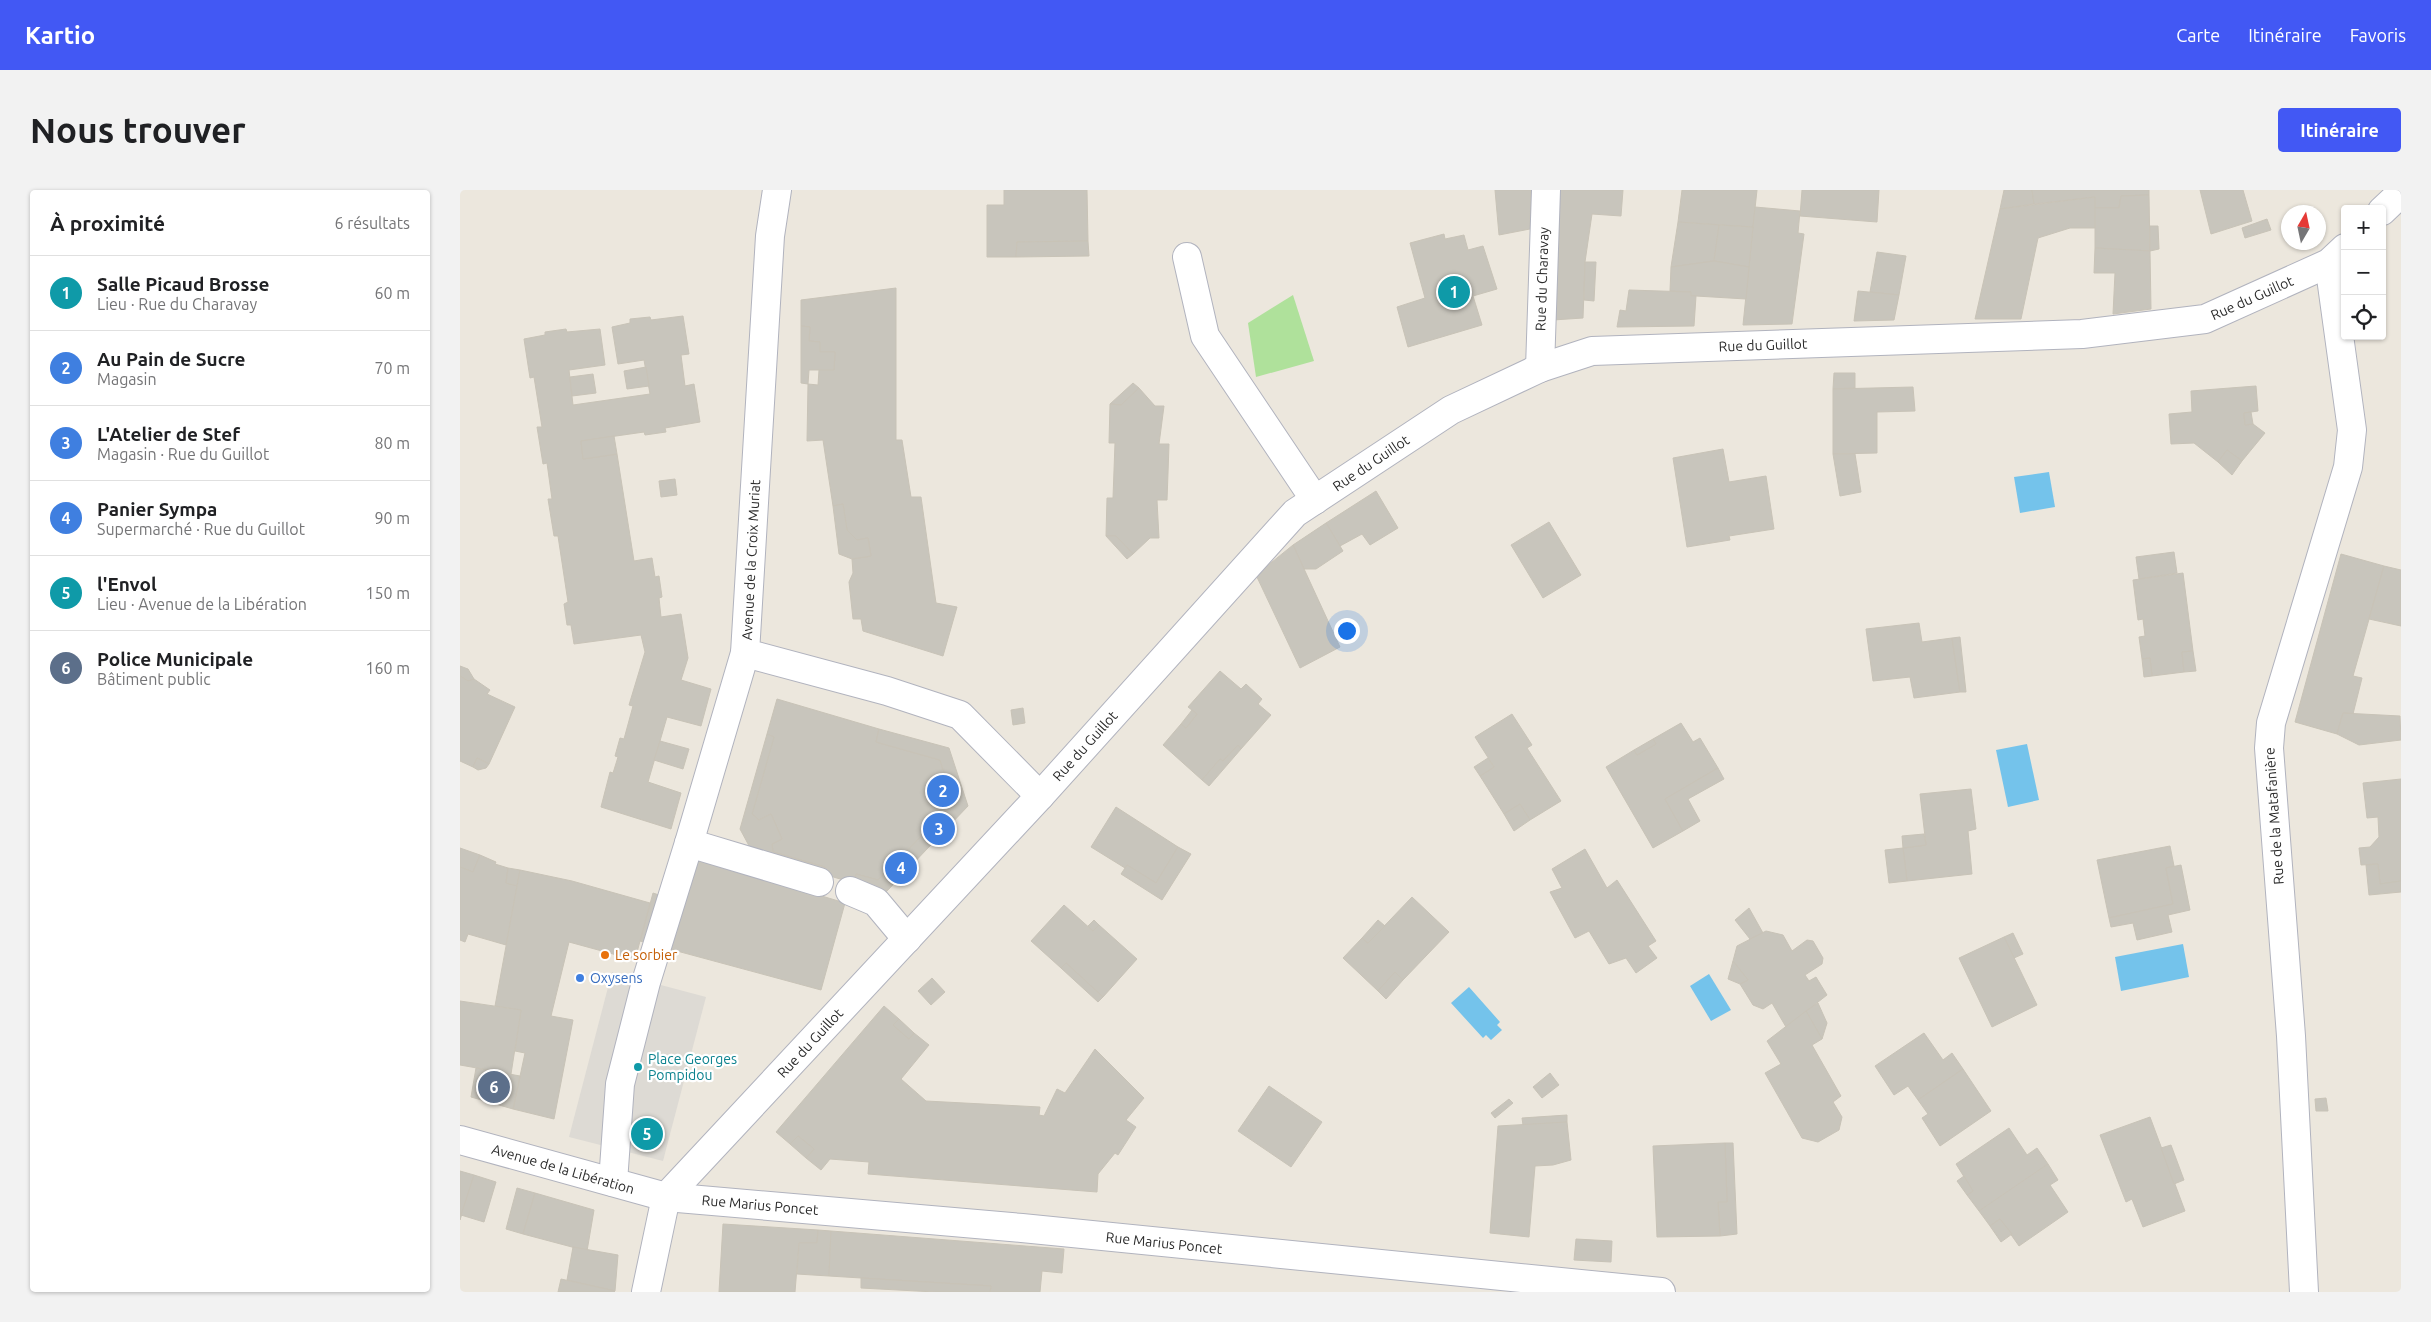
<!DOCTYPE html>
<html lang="fr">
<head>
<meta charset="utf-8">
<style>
  :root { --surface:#fff; --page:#f2f2f2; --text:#202124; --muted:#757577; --line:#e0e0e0; --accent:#4258f4 }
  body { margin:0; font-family:Ubuntu,sans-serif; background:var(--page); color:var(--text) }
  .controls { position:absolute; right:15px; top:15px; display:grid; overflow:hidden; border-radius:5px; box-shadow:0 1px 4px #0004 }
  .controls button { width:45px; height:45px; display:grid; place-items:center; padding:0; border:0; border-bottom:1px solid var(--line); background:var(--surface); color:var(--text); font:25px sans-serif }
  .compass { position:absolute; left:1821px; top:15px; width:45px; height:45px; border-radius:50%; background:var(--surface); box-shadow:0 1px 4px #0004; rotate:9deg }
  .you { position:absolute; left:886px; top:440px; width:18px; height:18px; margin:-12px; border:4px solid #fff; border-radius:50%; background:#1a73e8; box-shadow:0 0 0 8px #1a73e833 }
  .badge { display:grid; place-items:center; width:32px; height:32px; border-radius:50%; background:var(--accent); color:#fff; font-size:16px; font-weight:700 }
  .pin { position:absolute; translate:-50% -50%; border:2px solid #fff; box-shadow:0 1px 5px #0006 }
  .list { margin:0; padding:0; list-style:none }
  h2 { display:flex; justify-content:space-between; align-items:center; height:65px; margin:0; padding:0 20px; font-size:21px }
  h2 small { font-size:16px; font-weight:400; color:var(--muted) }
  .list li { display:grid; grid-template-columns:32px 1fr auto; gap:15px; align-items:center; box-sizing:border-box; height:75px; padding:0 20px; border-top:1px solid var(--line) }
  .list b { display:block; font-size:19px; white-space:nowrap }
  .list p { margin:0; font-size:16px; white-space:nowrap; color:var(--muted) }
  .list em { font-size:16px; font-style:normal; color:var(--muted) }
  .icon { flex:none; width:28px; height:28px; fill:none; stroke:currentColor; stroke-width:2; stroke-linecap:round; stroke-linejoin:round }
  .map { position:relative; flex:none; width:1941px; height:1102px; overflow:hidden; border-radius:5px }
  header { display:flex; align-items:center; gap:30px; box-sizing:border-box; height:70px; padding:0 25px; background:var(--accent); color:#fff }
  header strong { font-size:24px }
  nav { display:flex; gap:28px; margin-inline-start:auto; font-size:18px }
  .intro { display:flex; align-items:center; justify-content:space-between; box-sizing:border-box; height:120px; padding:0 30px }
  h1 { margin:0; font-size:35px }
  .button { padding:12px 22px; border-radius:5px; background:var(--accent); color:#fff; font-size:18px; font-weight:700 }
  main { display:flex; gap:30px; padding:0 30px }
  aside { flex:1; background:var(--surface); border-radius:5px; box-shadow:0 1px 4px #0004 }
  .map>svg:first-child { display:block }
  .green { fill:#afe19b }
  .plaza { fill:#dddad4 }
  .water { fill:#74c3eb }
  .building { fill:#c8c5bc; stroke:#c8c3b7 }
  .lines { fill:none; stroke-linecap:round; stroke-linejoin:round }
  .minor-casing { stroke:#b1b3be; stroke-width:30 }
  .minor { stroke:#fff; stroke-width:28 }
  .food-dot { fill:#e8710a; stroke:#fff; stroke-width:2 }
  .shop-dot { fill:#3f7fe0; stroke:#fff; stroke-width:2 }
  .culture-dot { fill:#0f9aa8; stroke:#fff; stroke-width:2 }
  .labels { text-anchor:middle; stroke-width:4.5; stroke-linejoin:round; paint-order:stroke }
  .street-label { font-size:14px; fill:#2b2b2b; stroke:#fff }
  .food-label { font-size:14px; fill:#c56008; stroke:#fff; text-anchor:start }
  .shop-label { font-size:14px; fill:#366cbe; stroke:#fff; text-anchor:start }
  .culture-label { font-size:14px; fill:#0d838f; stroke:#fff; text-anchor:start }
</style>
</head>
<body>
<header>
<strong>Kartio</strong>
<nav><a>Carte</a><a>Itinéraire</a><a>Favoris</a></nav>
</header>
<div class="intro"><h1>Nous trouver</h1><a class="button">Itinéraire</a></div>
<main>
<aside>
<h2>À proximité<small>6 résultats</small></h2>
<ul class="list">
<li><span class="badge" style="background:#0f9aa8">1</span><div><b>Salle Picaud Brosse</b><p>Lieu · Rue du Charavay</p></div><em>60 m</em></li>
<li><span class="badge" style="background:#3f7fe0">2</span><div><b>Au Pain de Sucre</b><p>Magasin</p></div><em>70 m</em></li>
<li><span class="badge" style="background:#3f7fe0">3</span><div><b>L'Atelier de Stef</b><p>Magasin · Rue du Guillot</p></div><em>80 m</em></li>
<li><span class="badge" style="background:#3f7fe0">4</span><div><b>Panier Sympa</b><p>Supermarché · Rue du Guillot</p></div><em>90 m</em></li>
<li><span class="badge" style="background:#0f9aa8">5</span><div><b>l'Envol</b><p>Lieu · Avenue de la Libération</p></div><em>150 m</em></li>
<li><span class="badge" style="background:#5c6f8a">6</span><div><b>Police Municipale</b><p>Bâtiment public</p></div><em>160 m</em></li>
</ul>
</aside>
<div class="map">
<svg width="1941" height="1102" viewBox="0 0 1941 1102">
  <rect width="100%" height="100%" fill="#ece7dd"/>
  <!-- green -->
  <polygon class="green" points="833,105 854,171 796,187 788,133"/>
  <!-- plaza -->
  <polygon class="plaza" points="152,782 246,807 203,971 109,947"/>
  <!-- water -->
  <g class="water">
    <polygon points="1589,282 1595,317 1560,323 1554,287"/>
    <polygon points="1567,554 1579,610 1548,617 1536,560"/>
    <polygon points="1723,754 1729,787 1661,801 1655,767"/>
    <polygon points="1249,784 1271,820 1251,831 1230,796"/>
    <polygon points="1009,797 1040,832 1037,835 1042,840 1031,850 1026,845 1023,848 991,813"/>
  </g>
  <!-- building -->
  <g class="building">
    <polygon points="544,0 627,0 628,51 557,52 556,67 527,67 527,15 544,15"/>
    <polygon points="1035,0 1071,0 1070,39 1039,45"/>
    <polygon points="1095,0 1163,0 1161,26 1132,24 1125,72 1123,128 1093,130"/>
    <polygon points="1222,0 1297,0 1293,37 1218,32"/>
    <polygon points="1342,0 1419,0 1417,32 1340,26"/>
    <polygon points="1544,0 1572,0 1574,14 1540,19"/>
    <polygon points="1572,0 1689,0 1689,5 1661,6 1659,18 1635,18 1635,7 1574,14"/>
    <polygon points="1740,0 1783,0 1792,31 1751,44"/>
    <polygon points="1689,5 1690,61 1635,58 1635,18 1659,18 1661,6"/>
    <polygon points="1635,7 1635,38 1610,38 1578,48 1561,129 1515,129 1540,19"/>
    <polygon points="1295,17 1340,21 1338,43 1344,44 1332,134 1283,135"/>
    <polygon points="1807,29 1811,40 1785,48 1782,38"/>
    <polygon points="1218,32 1259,35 1254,71 1211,77"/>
    <polygon points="1259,35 1293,37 1289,77 1254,71"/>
    <polygon points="1690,36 1698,36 1699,59 1690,61"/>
    <polygon points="984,44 985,49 1004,45 1008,60 1023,56 1037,99 1013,106 1022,135 948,157 937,117 965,108 950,53"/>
    <polygon points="628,51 629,66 556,67 557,52"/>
    <polygon points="1635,58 1690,61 1691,119 1653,124 1655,83 1634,83"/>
    <polygon points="1417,62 1446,66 1439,105 1410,102"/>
    <polygon points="1254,71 1289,77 1286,109 1236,106 1231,106 1231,102 1210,101 1211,77"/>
    <polygon points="1125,72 1136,72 1134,111 1124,110"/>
    <polygon points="436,98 436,250 442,250 451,307 461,307 476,413 497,417 483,466 403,441 401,429 393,429 389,392 393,383 392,369 411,366 408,348 397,350 387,340 383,314 373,316 363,250 347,251 348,194 358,195 359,180 374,180 375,162 360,162 360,152 349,151 350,137 341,136 341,110"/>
    <polygon points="1169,100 1231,102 1231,106 1236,106 1234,136 1157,137 1160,120 1166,121"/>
    <polygon points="1398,101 1439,105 1434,130 1394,131"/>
    <polygon points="223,126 229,164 221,165 225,196 234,194 240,232 205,238 206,242 185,245 184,242 121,251 123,269 157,264 174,371 192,368 195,387 199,386 202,407 199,408 201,427 221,424 228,468 221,490 251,499 241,536 207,527 188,592 221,603 211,639 141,617 150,582 153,583 158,567 155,566 160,548 164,549 173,516 169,515 185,462 181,445 114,454 111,435 107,435 104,414 108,412 98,346 94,346 88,309 92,309 87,273 83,274 77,237 82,237 74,187 70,188 64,149 85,145 85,142 106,139 107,142 140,139 145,175 109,180 113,215 190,204 184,170 158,174 152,137 170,133 170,129 190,127 191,130"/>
    <polygon points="341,136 350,137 349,151 360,152 360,162 375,162 374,180 349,180 348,194 341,193"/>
    <polygon points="186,177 189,196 167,199 164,181"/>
    <polygon points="1374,183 1395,183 1395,198 1373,199"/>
    <polygon points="133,184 136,203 112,206 110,187"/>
    <polygon points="673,193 679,198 661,215 650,214"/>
    <polygon points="1796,196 1798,221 1784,223 1785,235 1793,234 1805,243 1782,271 1767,260 1758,272 1734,253 1711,254 1709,224 1732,222 1731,201"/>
    <polygon points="1453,197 1455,221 1417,222 1417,263 1373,264 1373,199"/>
    <polygon points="679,198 695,216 704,216 699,254 709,254 708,283 707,310 697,310 699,348 690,348 673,364 656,346 646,346 647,308 653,308 655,253 649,253 650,214 661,215"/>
    <polygon points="1791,222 1793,234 1785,235 1784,223"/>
    <polygon points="154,246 157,264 123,269 121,251"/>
    <polygon points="1263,259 1269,292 1306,286 1314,339 1269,346 1270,350 1227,357 1213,268"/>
    <polygon points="1767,260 1782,271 1772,285 1758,272"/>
    <polygon points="1373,264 1395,264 1401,302 1380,306"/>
    <polygon points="215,289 217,305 201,307 199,291"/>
    <polygon points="916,301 938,338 910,355 902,344 880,356 866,333"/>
    <polygon points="383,314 387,340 397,350 408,348 411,366 392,369 379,364 373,316"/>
    <polygon points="1089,332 1121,385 1083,408 1051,355"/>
    <polygon points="866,333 883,361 856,379 844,379 833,355"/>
    <polygon points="646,346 656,346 673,364 667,369"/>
    <polygon points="833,355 880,457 840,478 796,385"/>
    <polygon points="1714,362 1717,383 1679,389 1676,367"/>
    <polygon points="1881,364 1924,376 1893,486 1902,488 1893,524 1883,523 1877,544 1835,532"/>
    <polygon points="1924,376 1941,380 1941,436 1909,429"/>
    <polygon points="1723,383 1733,461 1722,462 1724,482 1692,486 1690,468 1682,469 1679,447 1685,446 1683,429 1678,430 1673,390"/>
    <polygon points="1459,433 1462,452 1492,448 1500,502 1454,508 1450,487 1413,491 1406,439"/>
    <polygon points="1500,447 1506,502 1500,502 1492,448"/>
    <polygon points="1733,461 1736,481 1724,482 1722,462"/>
    <polygon points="1690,468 1692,486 1684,487 1682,469"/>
    <polygon points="0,476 8,479 14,489 8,491 0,486"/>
    <polygon points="760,481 781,499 786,494 802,509 798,514 811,525 781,559 778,555 763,571 760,569 742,590 703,555 721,534 726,538 737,524 728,517"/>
    <polygon points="0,486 8,491 14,489 30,500 27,504 55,517 29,574 17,568 13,577 0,571"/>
    <polygon points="317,509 419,539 416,552 480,570 494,613 418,690 396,684 394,693 363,684 365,677 313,662 312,654 322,649 311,624 299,630 292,624 314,547 307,544"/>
    <polygon points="563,518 565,533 553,535 551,520"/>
    <polygon points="732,520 737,524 726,538 721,534"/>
    <polygon points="1883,523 1940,526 1941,550 1899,555 1877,544"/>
    <polygon points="1052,524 1072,555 1067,558 1101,611 1070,630 1060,614 1044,624 1020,586 1034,577 1015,547"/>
    <polygon points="1221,533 1233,552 1240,548 1258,578 1205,609 1223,641 1193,658 1146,577 1174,560 1177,565 1196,554 1193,549"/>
    <polygon points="419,539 489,558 508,616 426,702 394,693 396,684 418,690 494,613 480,570 416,552"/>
    <polygon points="307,544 314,547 292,624 299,630 311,624 322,649 312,654 313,662 365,677 363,684 294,665 280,639"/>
    <polygon points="1193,549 1196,554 1177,565 1174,560"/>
    <polygon points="200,551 229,559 223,579 194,570"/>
    <polygon points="778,555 781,559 749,596 742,590 760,569 763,571"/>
    <polygon points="17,568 29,574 26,578 18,580 13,577"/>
    <polygon points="1028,568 1034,577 1020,586 1014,577"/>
    <polygon points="1258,578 1264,589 1228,609 1240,631 1223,641 1205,609"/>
    <polygon points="1941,589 1941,691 1920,694 1918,674 1901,675 1899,658 1910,657 1919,647 1918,627 1907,628 1903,593"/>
    <polygon points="1511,599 1516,639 1508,641 1512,684 1447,691 1443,658 1466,655 1460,604"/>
    <polygon points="1060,614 1070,630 1054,641 1044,624"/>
    <polygon points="656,617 718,657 696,693 667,675 665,678 631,657"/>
    <polygon points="1464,644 1466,655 1443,658 1442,646"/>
    <polygon points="1710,656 1714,676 1706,678 1713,714 1649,728 1637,670"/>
    <polygon points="718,657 731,664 702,710 661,684 667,675 696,693"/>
    <polygon points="0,658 20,665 13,682 0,677"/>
    <polygon points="1443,658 1447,691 1429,693 1425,660"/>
    <polygon points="1125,659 1147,698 1157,690 1196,751 1188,756 1197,768 1176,783 1166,768 1149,774 1129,741 1115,748 1090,702 1102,698 1092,679"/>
    <polygon points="20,665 36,672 35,674 48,678 46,693 57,696 46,755 8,744 5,752 0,750 0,677 13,682"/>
    <polygon points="226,665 385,713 361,800 180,751 193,703 202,706"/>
    <polygon points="1918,674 1920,694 1941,691 1941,702 1909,705 1906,675"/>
    <polygon points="1721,675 1730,720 1708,725 1712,742 1677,750 1673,733 1651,737 1649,728 1713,714 1706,678"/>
    <polygon points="48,678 60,680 57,696 46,693"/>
    <polygon points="60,680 112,691 190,713 175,770 109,752 91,826 113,830 94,929 53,919 65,863 55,861 61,820 35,816"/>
    <polygon points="952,707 989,742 943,790 935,782 918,801 883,768 902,748 908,753"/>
    <polygon points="604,715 633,741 639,735 677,769 643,807 606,773 601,778 571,751"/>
    <polygon points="1289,718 1303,743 1290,749 1275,730"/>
    <polygon points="634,730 639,735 633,741 628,736"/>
    <polygon points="918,730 925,736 908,753 902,748"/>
    <polygon points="1306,741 1323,745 1332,761 1347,750 1353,751 1363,768 1362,774 1345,785 1349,791 1356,787 1367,805 1326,837 1312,813 1303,819 1293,815 1280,794 1288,790 1273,771 1277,756"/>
    <polygon points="1553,743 1563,764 1554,768 1544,747"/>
    <polygon points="1544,747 1577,815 1532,837 1499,768"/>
    <polygon points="1273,771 1288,790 1280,794 1268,789"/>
    <polygon points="606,773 643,807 638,812 601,778"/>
    <polygon points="935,782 943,790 926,809 918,801"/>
    <polygon points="472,788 485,802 471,815 458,801"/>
    <polygon points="0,811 61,820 51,884 0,875"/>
    <polygon points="1358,813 1367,833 1362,849 1346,821"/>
    <polygon points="424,816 439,829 433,835 449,849 454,843 469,855 441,889 466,911 580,917 579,925 584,926 597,899 605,903 635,859 684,908 666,930 676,937 658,965 655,963 638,984 637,1002 408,984 409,972 370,969 361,980 346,968 354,959 338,946 330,954 316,942"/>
    <polygon points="1346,821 1362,849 1352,855 1381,906 1373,912 1382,927 1379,940 1358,952 1342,948 1305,883 1321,874 1307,851"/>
    <polygon points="439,829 454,843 449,849 433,835"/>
    <polygon points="1464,843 1483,870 1492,863 1503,879 1458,910 1448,896 1434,905 1415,876"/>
    <polygon points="16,878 60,886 53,919 11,907"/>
    <polygon points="1503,879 1531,921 1480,956 1462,928 1468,924 1458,910"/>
    <polygon points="1090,883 1099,895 1082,908 1073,897"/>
    <polygon points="809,896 862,932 831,977 778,941"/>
    <polygon points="1866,908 1868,921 1856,921 1855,909"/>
    <polygon points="1049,909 1053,913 1035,928 1031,923"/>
    <polygon points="1107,925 1107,932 1063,935 1062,928"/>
    <polygon points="1690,927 1725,1021 1683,1037 1672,1009 1666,1012 1640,945"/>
    <polygon points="1107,932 1111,970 1093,975 1075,976 1069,1047 1030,1043 1038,936"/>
    <polygon points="1549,938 1567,965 1577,958 1588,974 1519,1021 1507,1005 1513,1001 1496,974"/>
    <polygon points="338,946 354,959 346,968 330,954"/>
    <polygon points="1265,953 1273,953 1277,1044 1260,1046 1258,1012 1267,1012"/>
    <polygon points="1265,953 1267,1012 1258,1012 1260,1046 1197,1047 1193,956"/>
    <polygon points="1711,955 1724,990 1714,994 1701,958"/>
    <polygon points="1588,974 1598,990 1590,995 1608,1022 1559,1056 1540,1029 1530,1036 1519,1021"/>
    <polygon points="0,981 14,985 0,1030"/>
    <polygon points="14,985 36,992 24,1032 1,1025"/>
    <polygon points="1504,986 1513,1001 1507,1005 1497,991"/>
    <polygon points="57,998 75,1003 63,1044 46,1039"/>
    <polygon points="75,1003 134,1020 127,1061 63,1044"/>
    <polygon points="1540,1029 1552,1044 1541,1052 1530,1036"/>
    <polygon points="263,1034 358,1040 357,1053 339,1053 335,1102 259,1102"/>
    <polygon points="358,1040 371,1041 369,1086 337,1084 339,1053 357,1053"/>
    <polygon points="371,1041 604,1059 602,1083 582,1081 580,1102 530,1102 531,1096 369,1086"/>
    <polygon points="1116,1049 1152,1051 1151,1072 1114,1070"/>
    <polygon points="113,1057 158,1065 155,1101 107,1090"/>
    <polygon points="401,1088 531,1096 530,1102 475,1102 401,1098"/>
    <polygon points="101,1089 155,1101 154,1102 98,1102"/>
  </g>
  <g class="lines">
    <!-- minor casing -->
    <g class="minor-casing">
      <g id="minor">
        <polyline points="317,0 310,46 285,463 427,501 500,525 580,606"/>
        <polyline points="1922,21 1941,3"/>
        <polyline points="727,67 745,146 855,310"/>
        <polyline points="1080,178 1086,0"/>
        <polyline points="229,653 285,463"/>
        <polyline points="390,701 416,712 447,749"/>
        <polyline points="0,950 206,1007 562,1038 1201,1102"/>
        <polyline points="153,992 160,894 186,792 229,653 359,692"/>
        <polyline points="206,1007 580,606 835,323 991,220 1080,178 1132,161 1622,144 1745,129 1869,73 1885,58"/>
        <polyline points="186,1102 206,1007"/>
        <polyline points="1844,1102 1831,846 1809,558 1811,533 1888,277 1892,240 1869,73"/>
      </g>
    </g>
    <!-- minor -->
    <use href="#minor" class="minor"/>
  </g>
  <!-- markers -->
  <circle class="food-dot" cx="145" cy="765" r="5"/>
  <circle class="shop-dot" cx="120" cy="788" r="5"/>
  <circle class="culture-dot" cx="178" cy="877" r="5"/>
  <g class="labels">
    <!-- street labels -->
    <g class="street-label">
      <text transform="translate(1082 89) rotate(-88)" y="5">Rue du Charavay</text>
      <text transform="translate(1792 108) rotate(-24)" y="5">Rue du Guillot</text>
      <text transform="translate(1303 155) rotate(-2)" y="5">Rue du Guillot</text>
      <text transform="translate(911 273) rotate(-34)" y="5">Rue du Guillot</text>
      <text transform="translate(291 370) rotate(-87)" y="5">Avenue de la Croix Muriat</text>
      <text transform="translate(625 556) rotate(-48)" y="5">Rue du Guillot</text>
      <text transform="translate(1814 626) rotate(-94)" y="5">Rue de la Matafanière</text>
      <text transform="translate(350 853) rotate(-47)" y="5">Rue du Guillot</text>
      <text transform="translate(103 979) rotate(16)" y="5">Avenue de la Libération</text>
      <text transform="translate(300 1015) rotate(5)" y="5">Rue Marius Poncet</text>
      <text transform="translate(704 1053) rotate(6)" y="5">Rue Marius Poncet</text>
    </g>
    <!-- food labels -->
    <g class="food-label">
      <text x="155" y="770">Le sorbier</text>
    </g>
    <!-- shop labels -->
    <g class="shop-label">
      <text x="130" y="793">Oxysens</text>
    </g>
    <!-- culture labels -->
    <g class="culture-label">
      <text x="188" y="874">Place Georges<tspan x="188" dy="16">Pompidou</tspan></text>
    </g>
  </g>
</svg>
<div class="controls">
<button>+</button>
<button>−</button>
<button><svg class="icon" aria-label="locate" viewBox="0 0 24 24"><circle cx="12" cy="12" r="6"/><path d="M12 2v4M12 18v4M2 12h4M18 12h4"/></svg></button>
</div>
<svg class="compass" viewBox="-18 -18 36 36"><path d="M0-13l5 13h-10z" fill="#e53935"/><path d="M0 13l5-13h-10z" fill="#757577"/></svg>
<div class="you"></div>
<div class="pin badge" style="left:994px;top:102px;background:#0f9aa8">1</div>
<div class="pin badge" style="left:483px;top:601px;background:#3f7fe0">2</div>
<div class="pin badge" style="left:479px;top:639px;background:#3f7fe0">3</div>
<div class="pin badge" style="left:441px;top:678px;background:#3f7fe0">4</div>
<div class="pin badge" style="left:187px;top:944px;background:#0f9aa8">5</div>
<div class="pin badge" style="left:34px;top:897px;background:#5c6f8a">6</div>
</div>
</main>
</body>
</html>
